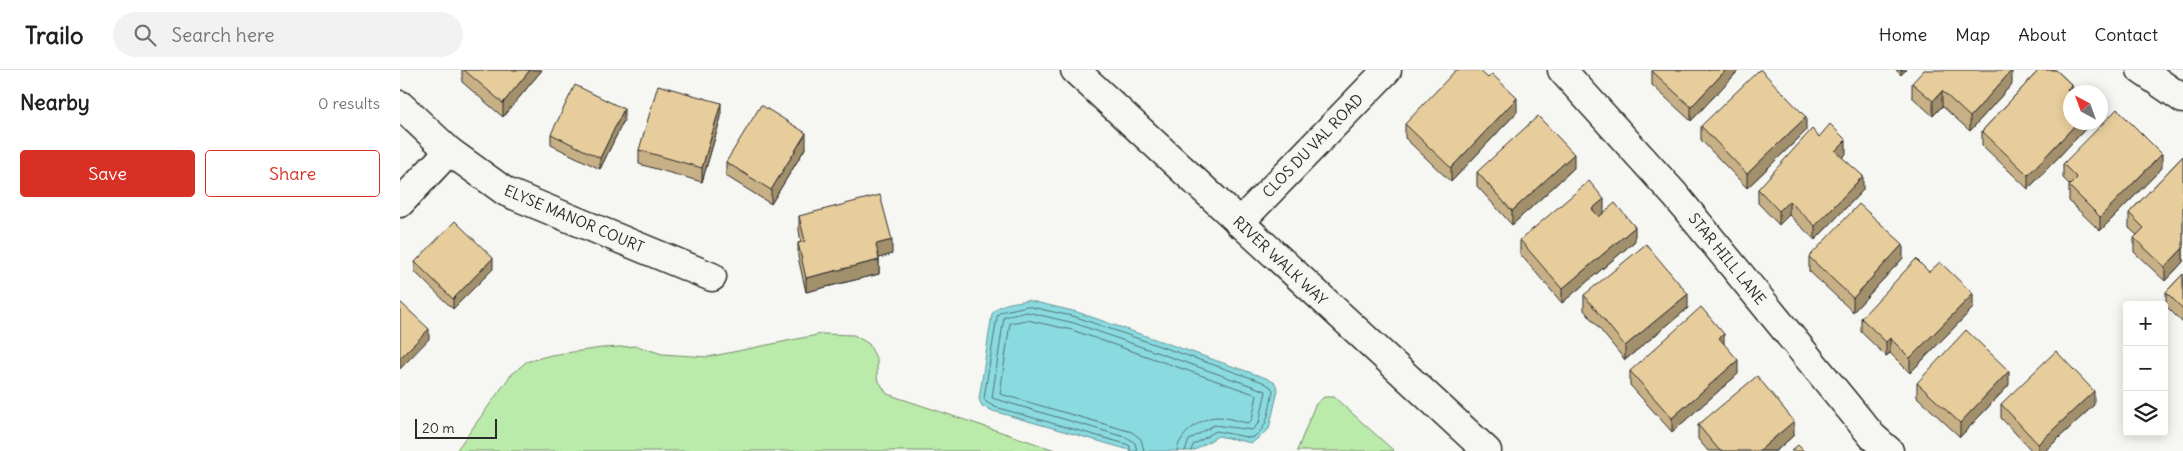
<!DOCTYPE html>
<html lang="en">
<head>
<meta charset="utf-8">
<style>
  :root { --surface:#fff; --page:#f2f2f2; --text:#202124; --muted:#757577; --line:#e0e0e0; --accent:#d93025 }
  body { margin:0; font-family:Delius,sans-serif; background:var(--page); color:var(--text) }
  .controls { position:absolute; right:15px; bottom:15px; display:grid; overflow:hidden; border-radius:5px; box-shadow:0 2px 12px #0003 }
  .controls button { width:45px; height:45px; display:grid; place-items:center; padding:0; border:0; border-bottom:1px solid var(--line); background:var(--surface); color:var(--text); font:25px sans-serif }
  .compass { position:absolute; left:1663px; top:15px; width:45px; height:45px; border-radius:50%; background:var(--surface); box-shadow:0 2px 12px #0003; rotate:319deg }
  .scale { position:absolute; left:15px; bottom:12px; width:82px; box-sizing:border-box; padding-left:5px; border:2px solid #2b2b2b; border-top:0; font-size:14px; line-height:18px; white-space:nowrap; color:#2b2b2b; -webkit-text-stroke:4px #f6f6f2; paint-order:stroke }
  .list { margin:0; padding:0; list-style:none }
  h2 { display:flex; justify-content:space-between; align-items:center; height:65px; margin:0; padding:0 20px; font-size:21px }
  h2 small { font-size:16px; font-weight:400; color:var(--muted) }
  .actions { display:flex; gap:10px; padding:15px 20px }
  .actions a { flex:1; padding:11px 0; border:1px solid var(--accent); border-radius:5px; text-align:center; font-size:18px; color:var(--accent) }
  .actions .main { background:var(--accent); color:#fff }
  .icon { flex:none; width:28px; height:28px; fill:none; stroke:currentColor; stroke-width:2; stroke-linecap:round; stroke-linejoin:round }
  .map { position:relative; flex:none; width:1783px; height:381px; overflow:hidden }
  header { display:flex; align-items:center; gap:30px; box-sizing:border-box; height:70px; padding:0 25px; background:var(--surface); border-bottom:1px solid var(--line) }
  header strong { font-size:24px }
  nav { display:flex; gap:28px; margin-inline-start:auto; font-size:18px }
  .search { width:350px; height:45px; background:var(--page); display:flex; align-items:center; gap:12px; box-sizing:border-box; padding:0 18px; border-radius:28px; color:var(--muted); font-size:19px }
  main { display:flex }
  aside { flex:1; background:var(--surface) }
  .map>svg:first-child { display:block }
  .green { fill:#bbebaa; stroke:#738b6a }
  .water { fill:#8adbe0; stroke:#649598 }
  .lines { fill:none; stroke-linecap:round; stroke-linejoin:round }
  .shore { stroke:#517173; stroke-width:1 }
  .minor-casing { stroke:#2b2b2b; stroke-width:31 }
  .minor { stroke:#f6f6f2; stroke-width:28 }
  .wall { fill:#c7b086; stroke:#2b2b2b }
  .shaded-wall { fill:#a2906d; stroke:#2b2b2b }
  .building { fill:#e7cd9c; stroke:#2b2b2b }
  .labels { text-anchor:middle; stroke-width:4.5; stroke-linejoin:round; paint-order:stroke }
  .street-label { font-size:15px; fill:#2b2b2b; stroke:#f6f6f2 }
</style>
</head>
<body>
<header>
<strong>Trailo</strong>
<div class="search"><svg class="icon" aria-label="search" viewBox="0 0 24 24"><circle cx="10" cy="10" r="6"/><path d="M15 15l6 6"/></svg>Search here</div>
<nav><a>Home</a><a>Map</a><a>About</a><a>Contact</a></nav>
</header>
<main>
<aside>
<h2>Nearby<small>0 results</small></h2>
<ul class="list">
</ul>
<div class="actions"><a class="main">Save</a><a>Share</a></div>
</aside>
<div class="map">
<svg width="1783" height="381" viewBox="0 0 1783 381">
  <rect width="100%" height="100%" fill="#f6f6f2"/>
  <filter id="ink" filterUnits="userSpaceOnUse"><feTurbulence type="fractalNoise" baseFrequency=".02" numOctaves="2"/><feDisplacementMap in="SourceGraphic" scale="10" xChannelSelector="R" yChannelSelector="G"/><feConvolveMatrix kernelMatrix="1 2 1 2 8 2 1 2 1" color-interpolation-filters="sRGB"/></filter>
  <g filter="url(#ink)">
    <!-- green -->
    <g class="green">
      <polygon points="422,264 454,265 469,274 477,290 477,308 487,324 658,381 56,381 111,305 126,292 151,285 202,278 237,276 262,284 308,287"/>
      <polygon points="924,327 934,327 994,381 897,381 915,335"/>
    </g>
    <!-- water -->
    <path class="water" d="M627,230L677,242L866,308L875,313L878,320L869,359L852,373L818,366L793,381H733L593,341L582,336L579,329L592,244C600,232 614,233 627,230Z"/>
    <g class="lines">
      <!-- shore -->
      <g class="shore">
        <path d="M730,381V376L726,374L595,337L586,332L584,328L597,247L600,242L627,236L676,247L863,312L871,317L873,321C869,338 869,360 851,368L816,361L793,375L791,381"/>
        <polyline points="737,381 735,373 728,368 592,328 604,247 627,242 674,253 866,321 859,353 852,360 814,355 789,370 785,381"/>
        <path d="M744,381L741,369L732,362L600,324L610,253L627,250L672,260L857,325L852,349L849,353C838,352 828,347 817,347C802,347 778,365 777,381"/>
      </g>
      <!-- minor casing -->
      <g class="minor-casing">
        <g id="minor">
          <polyline points="675,0 1087,381"/>
          <polyline points="1162,0 1275,125 1473,367 1489,381"/>
          <polyline points="1741,0 1783,29"/>
          <polyline points="0,35 49,81 106,122 312,207"/>
          <polyline points="0,133 49,81"/>
          <polyline points="839,153 987,0"/>
        </g>
      </g>
      <!-- minor -->
      <use href="#minor" class="minor"/>
    </g>
    <!-- wall -->
    <g class="wall">
      <polygon points="62,0 142,0 103,47 62,12"/>
      <polygon points="1253,0 1339,0 1291,51 1252,15 1252,1"/>
      <polygon points="1496,0 1506,0 1501,5"/>
      <polygon points="1639,0 1656,0 1672,15 1672,22 1670,22 1670,52 1689,52 1689,55 1628,119 1582,75 1582,61"/>
      <polygon points="1512,13 1612,14 1570,61 1542,36 1533,46 1512,27"/>
      <polygon points="1117,42 1051,112 1005,68 1005,54"/>
      <polygon points="321,47 302,112 239,94 239,80"/>
      <polygon points="224,50 200,99 151,75 151,64"/>
      <polygon points="1301,56 1406,61 1347,118 1301,70"/>
      <polygon points="1419,67 1446,84 1442,88 1463,120 1415,170 1389,145 1379,155 1358,133 1358,119"/>
      <polygon points="406,77 371,134 326,106 326,92"/>
      <polygon points="1783,86 1783,192 1765,211 1734,182 1734,168 1737,165 1729,158 1729,143"/>
      <polygon points="1663,94 1762,98 1700,161 1669,131 1669,116 1670,115 1663,108"/>
      <polygon points="1174,98 1112,155 1077,116 1077,102"/>
      <polygon points="1204,142 1235,171 1162,233 1120,184 1120,170"/>
      <polygon points="399,146 492,184 479,188 479,204 406,222 398,187 398,173 401,172 399,160"/>
      <polygon points="1409,187 1503,188 1453,242 1409,201"/>
      <polygon points="15,192 93,199 53,239 15,202"/>
      <polygon points="1529,202 1573,238 1510,303 1490,283 1486,286 1461,262 1461,248"/>
      <polygon points="1783,204 1783,253 1766,236 1766,222"/>
      <polygon points="1184,225 1288,238 1225,290 1184,240"/>
      <polygon points="1324,274 1338,304 1272,362 1230,315 1230,301"/>
      <polygon points="1517,313 1609,315 1560,367 1517,327"/>
      <polygon points="1601,334 1694,335 1645,381 1632,381 1601,348"/>
      <polygon points="1298,355 1394,365 1376,381 1308,381 1298,369"/>
    </g>
    <!-- shaded-wall -->
    <g class="shaded-wall">
      <polygon points="130,0 142,0 103,47 103,33"/>
      <polygon points="1326,0 1339,0 1291,51 1291,37"/>
      <polygon points="1501,0 1506,0 1501,5"/>
      <polygon points="1612,0 1612,14 1570,61 1570,47"/>
      <polygon points="1672,15 1672,22 1670,22 1667,19"/>
      <polygon points="1542,21 1542,36 1533,46 1533,31"/>
      <polygon points="1117,28 1117,42 1051,112 1051,98"/>
      <polygon points="321,33 321,47 302,112 302,98"/>
      <polygon points="224,39 224,50 200,99 200,88"/>
      <polygon points="1406,47 1406,61 1347,118 1347,104"/>
      <polygon points="1678,52 1689,52 1689,55 1628,119 1628,105"/>
      <polygon points="406,63 406,77 371,134 371,120"/>
      <polygon points="1446,70 1446,84 1435,95 1435,81"/>
      <polygon points="1174,84 1174,98 1112,155 1112,141"/>
      <polygon points="1762,84 1762,98 1700,161 1700,147"/>
      <polygon points="1463,106 1463,120 1415,170 1415,156"/>
      <polygon points="1204,129 1204,143 1192,153 1192,139"/>
      <polygon points="1389,131 1389,145 1379,155 1379,141"/>
      <polygon points="1235,157 1235,171 1162,233 1162,219"/>
      <polygon points="492,170 492,184 476,189 476,174"/>
      <polygon points="1503,174 1503,188 1453,242 1453,228"/>
      <polygon points="1783,178 1783,192 1765,211 1765,197"/>
      <polygon points="93,188 93,199 53,239 53,229"/>
      <polygon points="479,190 479,204 406,222 406,208"/>
      <polygon points="1288,224 1288,238 1225,290 1225,276"/>
      <polygon points="1573,224 1573,238 1510,303 1510,288"/>
      <polygon points="29,259 29,269 0,299 0,288"/>
      <polygon points="1324,264 1324,278 1319,268"/>
      <polygon points="1490,268 1490,283 1486,286 1486,272"/>
      <polygon points="1338,290 1338,304 1272,362 1272,348"/>
      <polygon points="1609,301 1609,315 1560,367 1560,353"/>
      <polygon points="1694,321 1694,335 1645,381 1638,381 1638,374"/>
      <polygon points="1394,351 1394,365 1376,381 1359,381"/>
    </g>
    <!-- building -->
    <g class="building">
      <polygon points="64,0 130,0 103,33"/>
      <polygon points="1056,0 1079,0 1088,8 1092,4 1117,28 1051,98 1005,54"/>
      <polygon points="1253,0 1326,0 1291,37 1252,1"/>
      <polygon points="1359,0 1361,0 1406,47 1347,104 1301,56"/>
      <polygon points="1524,0 1612,0 1570,47 1542,21 1533,31 1512,13"/>
      <polygon points="1639,0 1656,0 1672,15 1667,19 1670,23 1670,52 1678,52 1628,105 1582,61"/>
      <polygon points="175,15 224,39 200,88 151,64"/>
      <polygon points="258,15 321,33 302,98 239,80"/>
      <polygon points="361,35 406,63 371,120 326,92"/>
      <polygon points="1717,39 1762,84 1700,147 1669,116 1677,108 1663,94"/>
      <polygon points="1138,46 1174,84 1112,141 1077,102"/>
      <polygon points="1430,54 1446,70 1435,81 1463,106 1415,156 1389,131 1379,141 1358,119 1412,59 1419,67"/>
      <polygon points="1783,86 1783,178 1765,197 1734,168 1744,158 1729,143"/>
      <polygon points="1189,111 1204,129 1192,139 1199,147 1215,133 1235,157 1162,219 1120,170"/>
      <polygon points="480,125 492,170 476,174 479,190 406,208 398,173 405,171 399,146"/>
      <polygon points="1459,134 1503,174 1453,228 1409,187"/>
      <polygon points="55,151 93,188 53,229 15,192"/>
      <polygon points="1246,174 1288,224 1225,276 1184,225"/>
      <polygon points="1516,189 1529,202 1540,192 1573,224 1510,288 1490,268 1486,272 1461,248"/>
      <polygon points="1783,204 1783,239 1766,222"/>
      <polygon points="0,232 29,259 0,288"/>
      <polygon points="1301,237 1324,264 1319,268 1338,290 1272,348 1230,301"/>
      <polygon points="1566,260 1609,301 1560,353 1517,313"/>
      <polygon points="1656,281 1694,321 1638,374 1601,334"/>
      <polygon points="1357,306 1394,351 1359,381 1320,381 1298,355"/>
      <polygon points="1398,375 1404,381 1391,381"/>
    </g>
  </g>
  <g class="labels">
    <!-- street labels -->
    <g class="street-label">
      <text transform="translate(913 76) rotate(-46)" y="5">CLOS DU VAL ROAD</text>
      <text transform="translate(174 149) rotate(23)" y="5">ELYSE MANOR COURT</text>
      <text transform="translate(1327 189) rotate(51)" y="5">STAR HILL LANE</text>
      <text transform="translate(880 191) rotate(43)" y="5">RIVER WALK WAY</text>
    </g>
  </g>
</svg>
<div class="controls">
<button>+</button>
<button>−</button>
<button><svg class="icon" aria-label="layers" viewBox="0 0 24 24"><path d="M12 4l9 5-9 5-9-5zM3 14l9 5 9-5"/></svg></button>
</div>
<svg class="compass" viewBox="-18 -18 36 36"><path d="M0-13l5 13h-10z" fill="#e53935"/><path d="M0 13l5-13h-10z" fill="#757577"/></svg>
<div class="scale">20 m</div>
</div>
</main>
</body>
</html>
